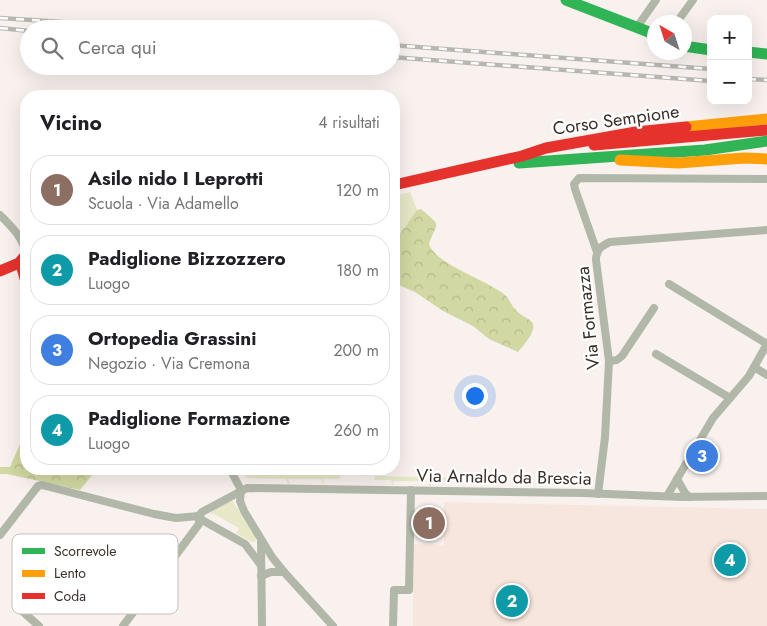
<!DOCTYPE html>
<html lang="it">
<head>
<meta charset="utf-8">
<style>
  :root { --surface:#fff; --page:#f2f2f2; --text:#202124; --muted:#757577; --line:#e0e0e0; --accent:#0b8043 }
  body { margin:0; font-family:Jost,sans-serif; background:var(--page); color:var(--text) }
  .controls { position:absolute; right:15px; top:15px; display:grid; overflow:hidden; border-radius:10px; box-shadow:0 5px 20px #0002 }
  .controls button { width:45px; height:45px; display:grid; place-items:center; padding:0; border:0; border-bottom:1px solid var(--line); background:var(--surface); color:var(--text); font:25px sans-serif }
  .compass { position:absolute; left:647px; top:15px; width:45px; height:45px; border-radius:50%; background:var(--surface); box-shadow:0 5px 20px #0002; rotate:321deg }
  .you { position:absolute; left:474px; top:395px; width:18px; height:18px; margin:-12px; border:4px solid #fff; border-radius:50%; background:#1a73e8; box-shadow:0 0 0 8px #1a73e833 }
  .badge { display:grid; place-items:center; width:32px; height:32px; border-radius:50%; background:var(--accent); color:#fff; font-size:16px; font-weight:700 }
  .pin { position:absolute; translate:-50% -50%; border:2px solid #fff; box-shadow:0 1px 5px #0006 }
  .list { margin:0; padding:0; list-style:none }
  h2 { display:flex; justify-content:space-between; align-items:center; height:65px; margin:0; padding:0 20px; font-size:21px }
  h2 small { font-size:16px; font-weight:400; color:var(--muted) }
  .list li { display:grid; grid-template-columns:32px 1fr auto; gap:15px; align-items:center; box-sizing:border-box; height:70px; margin:0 10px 10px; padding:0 10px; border:1px solid var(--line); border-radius:20px }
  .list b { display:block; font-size:19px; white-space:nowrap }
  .list p { margin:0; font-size:16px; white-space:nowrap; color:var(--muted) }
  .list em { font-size:16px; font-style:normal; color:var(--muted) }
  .icon { flex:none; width:28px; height:28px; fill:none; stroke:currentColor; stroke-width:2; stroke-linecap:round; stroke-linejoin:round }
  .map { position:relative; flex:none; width:767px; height:626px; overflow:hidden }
  .search { position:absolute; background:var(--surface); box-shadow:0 5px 20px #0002; left:20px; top:20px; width:380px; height:55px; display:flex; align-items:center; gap:12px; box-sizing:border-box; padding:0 18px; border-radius:28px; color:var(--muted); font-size:19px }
  .panel { position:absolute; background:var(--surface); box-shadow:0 5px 20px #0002; left:20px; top:90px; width:380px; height:385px; border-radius:20px }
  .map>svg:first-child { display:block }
  .medical { fill:#f7e6de }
  .green { fill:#e6e8c8 }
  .forest { fill:url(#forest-crowns) }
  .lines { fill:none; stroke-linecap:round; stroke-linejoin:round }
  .street { stroke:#b2b8a9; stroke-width:8 }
  .fast { stroke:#30b455; stroke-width:11 }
  .slow { stroke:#ff9f0a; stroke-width:11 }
  .jam { stroke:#e5322d; stroke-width:11 }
  .rail-casing { stroke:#b8b7af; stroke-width:4.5 }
  .rail { stroke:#fff; stroke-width:2.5; stroke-dasharray:8; stroke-linecap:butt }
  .labels { text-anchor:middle; stroke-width:4.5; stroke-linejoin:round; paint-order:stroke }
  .street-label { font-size:18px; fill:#3a2f29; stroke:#fff }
  .key { fill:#fff; stroke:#c4c1bf; stroke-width:1 }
  .key-label { font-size:14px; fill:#3a2f29 }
</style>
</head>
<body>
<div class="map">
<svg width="767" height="626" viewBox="0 0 767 626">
  <defs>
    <pattern id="forest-crowns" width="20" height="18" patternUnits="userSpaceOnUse" patternTransform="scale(1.25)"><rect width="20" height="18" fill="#d2d8a3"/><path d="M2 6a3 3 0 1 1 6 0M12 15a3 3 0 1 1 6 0" fill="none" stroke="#b5ba8c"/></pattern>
  </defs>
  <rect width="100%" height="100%" fill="#f9f1ee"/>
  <!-- medical -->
  <polygon class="medical" points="444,502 767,509 767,626 413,626 413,544 444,545"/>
  <!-- green -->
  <g class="green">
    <polygon points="410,192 417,210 394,242 394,196"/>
    <polygon points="241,469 292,469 299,475 306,469 340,469 340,479 323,479 324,484 323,484 321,479 288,479 290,484 288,484 286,479 247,478"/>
    <polygon points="375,476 420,477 420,481 393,481 394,486 393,485 391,480 374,480"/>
    <polygon points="427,477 481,479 481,482 463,481 465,486 461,481 429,481 431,486 429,486"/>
    <polygon points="232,500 256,538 255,542 252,542 236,533 239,528 212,513 208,518 212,511"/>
  </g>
  <!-- forest -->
  <g class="forest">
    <path d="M421,209C443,228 437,220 429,244C435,264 489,281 505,295C510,299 511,306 516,310C520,315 528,318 532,322C538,330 523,346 518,352L489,339L473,326L443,311L415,292L394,283V242L417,210Z"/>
    <polygon points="26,430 26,469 97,469 80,490 7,474 0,474 0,467 10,467"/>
  </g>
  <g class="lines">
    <!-- street -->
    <g class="street">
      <polyline points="677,22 693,0"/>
      <polyline points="637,27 656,0"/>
      <path d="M0,215C12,227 23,237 26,255"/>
      <polyline points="597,252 575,189 574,184 579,178 767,179"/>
      <polyline points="669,284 767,344"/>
      <polyline points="656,354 730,398"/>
      <polyline points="609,361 617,360 622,356 654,308"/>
      <polyline points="754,367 767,375"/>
      <polyline points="230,469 241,490 240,501 244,511 272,557 284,572 333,626"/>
      <polyline points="677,479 685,493 690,497"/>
      <path d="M598,494L605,437L609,361L596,260C596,250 601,246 610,242L767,230"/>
      <polyline points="667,496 713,418 749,376 767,344"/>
      <polyline points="199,516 202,512 247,488 583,493 681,497 767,496"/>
      <polyline points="199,516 202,520 245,544 260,564"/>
      <polyline points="0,535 38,486 42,485 154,514 176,518 199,516"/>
      <polyline points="261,541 262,626"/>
      <polyline points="261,576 271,572 284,572"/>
      <polyline points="22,611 39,626"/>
      <polyline points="123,626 199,524 199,516"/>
      <polyline points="393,626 394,590 409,590 411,490"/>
    </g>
    <!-- fast -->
    <g class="fast">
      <polyline points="566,0 654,34"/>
      <polyline points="684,46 711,50"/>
      <polyline points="748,52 767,54"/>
      <polyline points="519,163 705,150 767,141"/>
    </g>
    <!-- slow -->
    <g class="slow">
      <polyline points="686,127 767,119"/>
      <polyline points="620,160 678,163 744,158 767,159"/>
    </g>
    <!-- jam -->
    <g class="jam">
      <polyline points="594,145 767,130"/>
      <polyline points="394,185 522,156 546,148 636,132 686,127"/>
      <polyline points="26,254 22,268 26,282"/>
      <polyline points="0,271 19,263 24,257"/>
    </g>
    <!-- rail casing -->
    <g class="rail-casing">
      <g id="rail">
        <polyline points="0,18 173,29"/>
        <polyline points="0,28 29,31"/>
        <polyline points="391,45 711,69"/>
        <polyline points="391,57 711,81"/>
        <polyline points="748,79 767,80"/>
      </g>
    </g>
    <!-- rail -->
    <use href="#rail" class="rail"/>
  </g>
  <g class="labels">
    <!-- street labels -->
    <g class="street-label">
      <text transform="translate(616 120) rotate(-8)" y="6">Corso Sempione</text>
      <text transform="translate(588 318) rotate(-96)" y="6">Via Formazza</text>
      <text transform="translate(504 477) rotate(1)" y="6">Via Arnaldo da Brescia</text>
    </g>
  </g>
  <!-- legend -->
  <rect x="12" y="534" width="166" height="80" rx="8" class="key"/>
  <rect x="22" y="548" width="23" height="6" fill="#30b455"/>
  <rect x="22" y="570" width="23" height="7" fill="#ff9f0a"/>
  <rect x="22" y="593" width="23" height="6" fill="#e5322d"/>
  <g class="key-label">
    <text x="54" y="556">Scorrevole</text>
    <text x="54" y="578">Lento</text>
    <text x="54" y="601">Coda</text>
  </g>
</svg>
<div class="controls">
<button>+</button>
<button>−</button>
</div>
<svg class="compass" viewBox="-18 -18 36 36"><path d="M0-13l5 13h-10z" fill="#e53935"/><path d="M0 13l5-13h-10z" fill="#757577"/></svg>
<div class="you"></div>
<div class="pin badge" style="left:429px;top:523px;background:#8d6e63">1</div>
<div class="pin badge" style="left:512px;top:601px;background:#0f9aa8">2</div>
<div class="pin badge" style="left:702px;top:456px;background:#3f7fe0">3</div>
<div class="pin badge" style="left:730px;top:560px;background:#0f9aa8">4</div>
<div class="search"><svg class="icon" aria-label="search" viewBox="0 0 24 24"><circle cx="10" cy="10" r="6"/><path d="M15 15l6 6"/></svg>Cerca qui</div>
<section class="panel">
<h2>Vicino<small>4 risultati</small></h2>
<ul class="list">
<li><span class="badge" style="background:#8d6e63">1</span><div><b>Asilo nido I Leprotti</b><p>Scuola · Via Adamello</p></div><em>120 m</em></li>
<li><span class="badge" style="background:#0f9aa8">2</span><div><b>Padiglione Bizzozzero</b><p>Luogo</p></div><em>180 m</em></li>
<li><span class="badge" style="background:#3f7fe0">3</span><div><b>Ortopedia Grassini</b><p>Negozio · Via Cremona</p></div><em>200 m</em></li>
<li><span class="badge" style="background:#0f9aa8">4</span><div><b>Padiglione Formazione</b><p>Luogo</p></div><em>260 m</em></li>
</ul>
</section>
</div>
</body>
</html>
